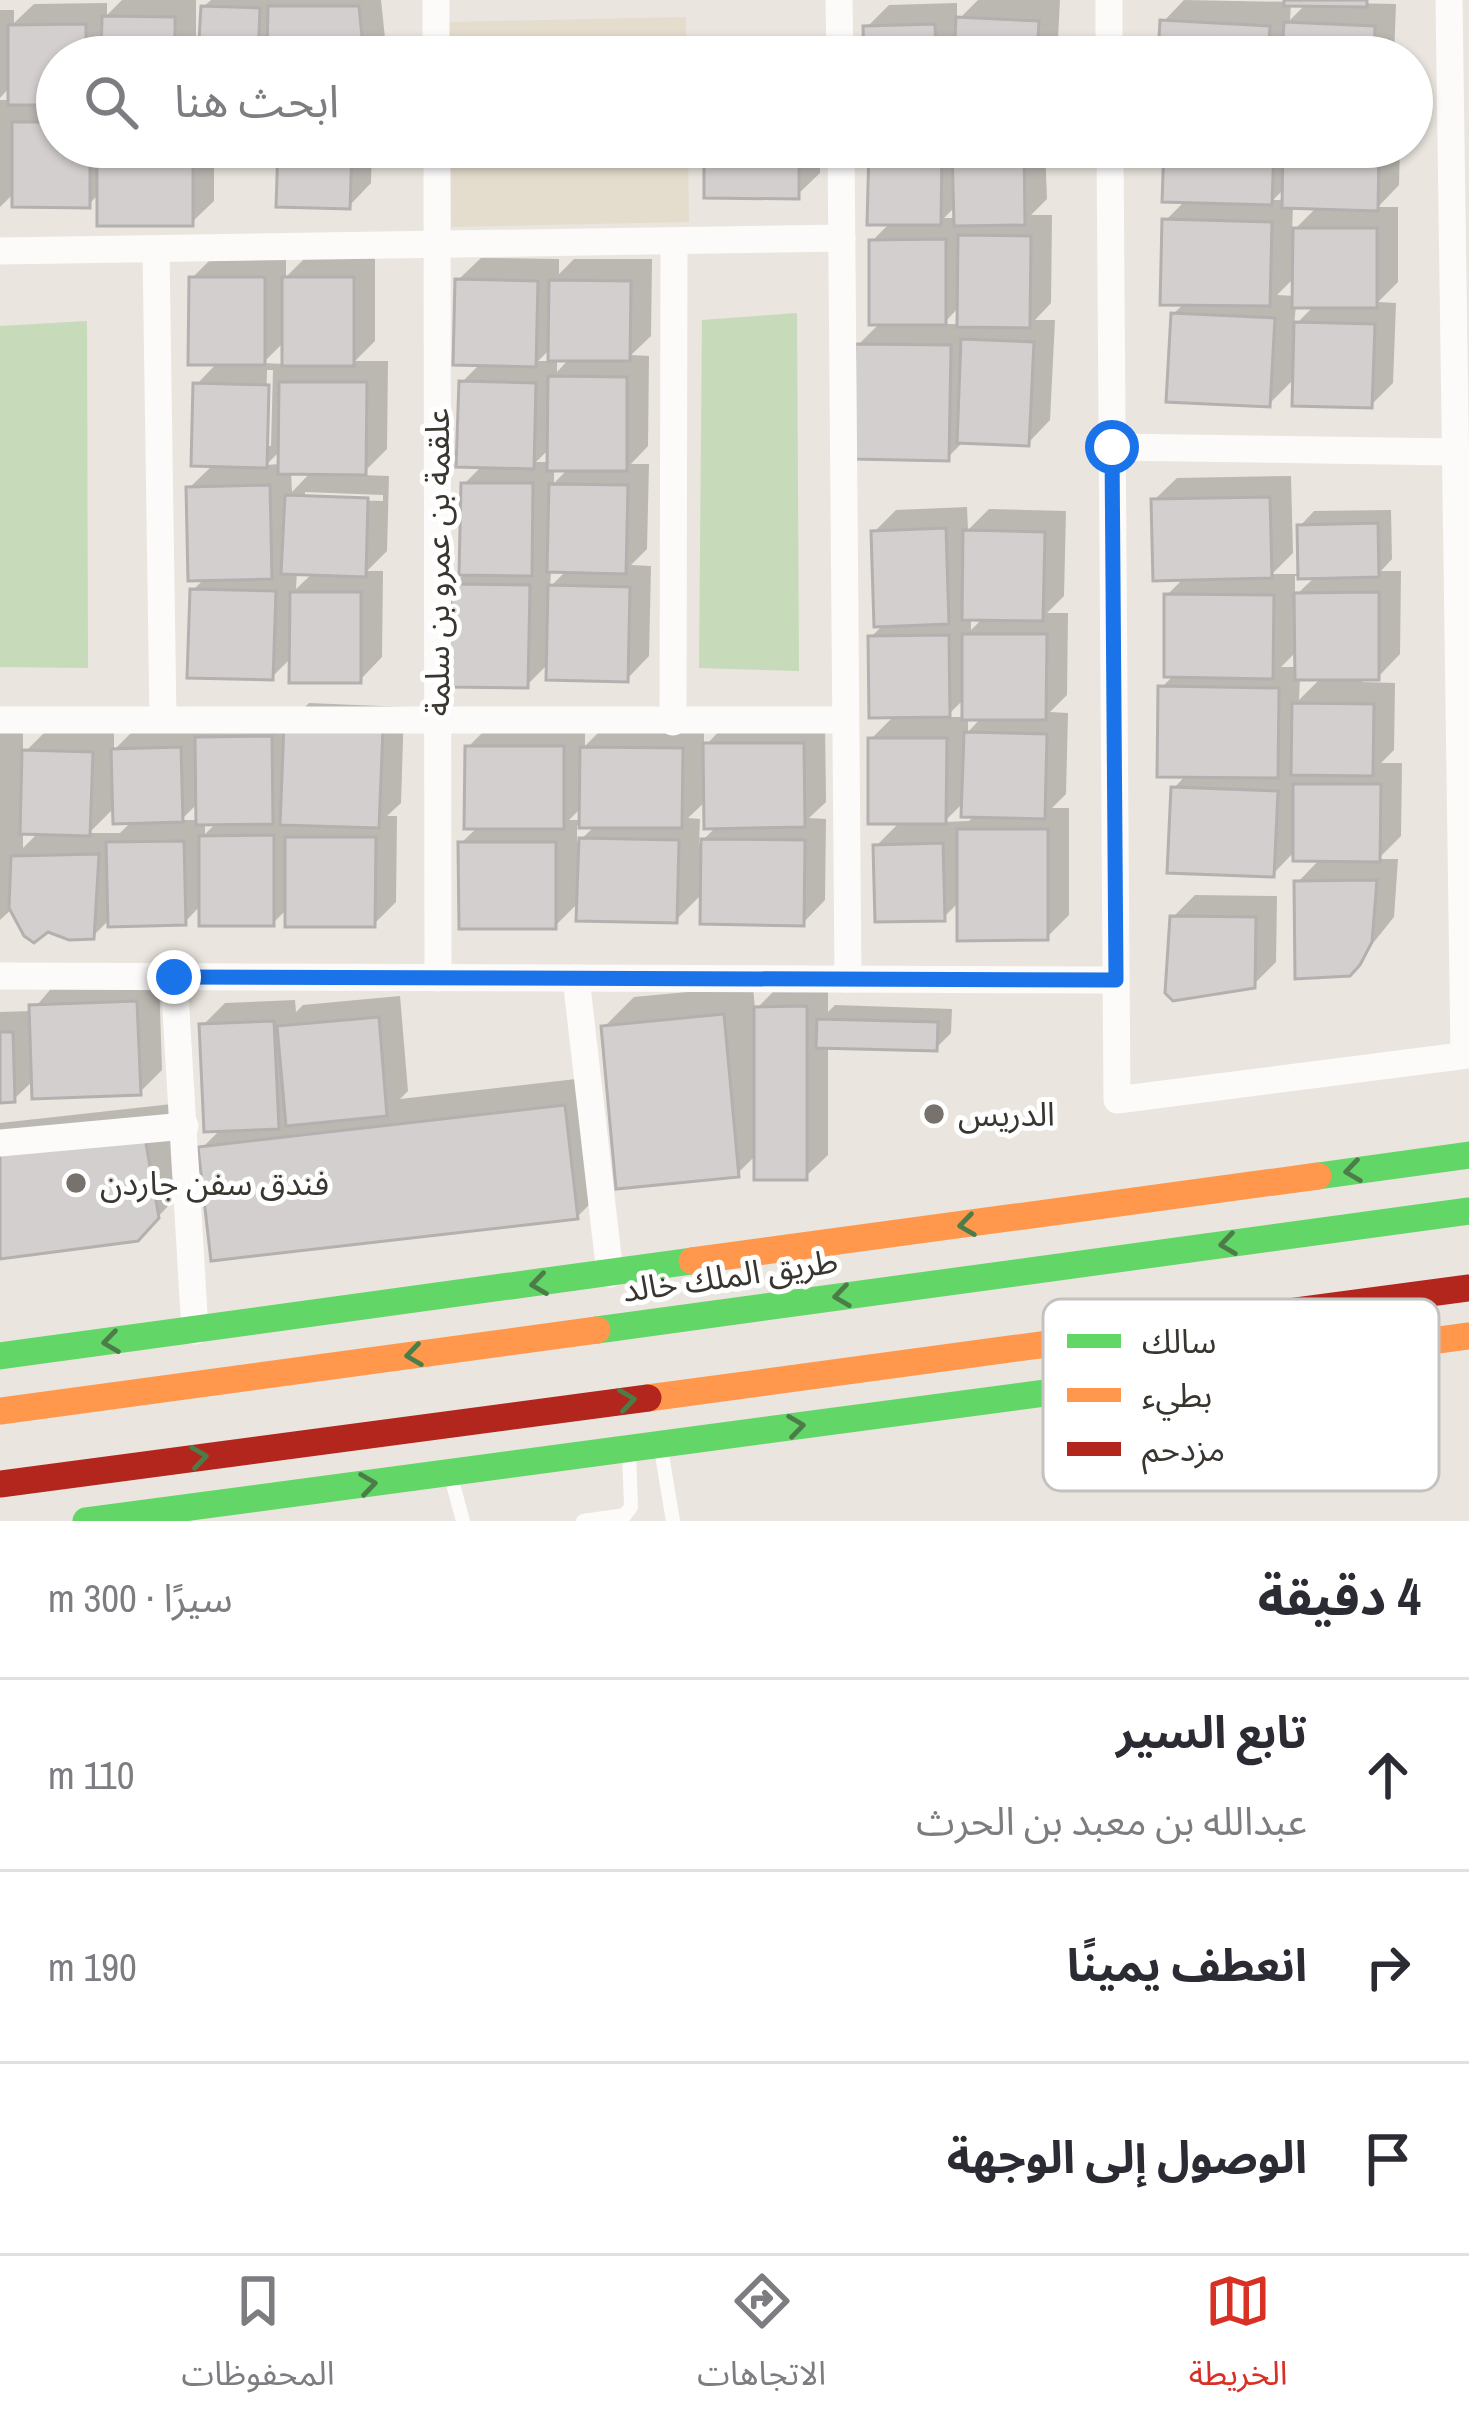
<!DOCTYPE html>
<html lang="ar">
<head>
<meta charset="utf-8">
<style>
  :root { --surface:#fff; --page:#f2f2f3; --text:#2b2b33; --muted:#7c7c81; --line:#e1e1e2; --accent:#d93025 }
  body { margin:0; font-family:"Archivo Narrow","Noto Sans Arabic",sans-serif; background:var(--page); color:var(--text); direction:rtl }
  .stop { position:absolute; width:36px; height:36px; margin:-27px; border:9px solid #1a73e8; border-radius:50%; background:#fff }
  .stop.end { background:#1a73e8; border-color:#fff; box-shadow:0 3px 12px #0008 }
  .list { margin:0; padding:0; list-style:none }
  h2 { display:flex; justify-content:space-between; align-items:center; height:156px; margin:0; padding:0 48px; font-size:51px }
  h2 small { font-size:39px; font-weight:400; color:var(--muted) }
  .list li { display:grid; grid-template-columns:78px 1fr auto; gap:36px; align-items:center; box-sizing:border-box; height:192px; padding:0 48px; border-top:3px solid var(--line) }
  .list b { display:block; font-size:45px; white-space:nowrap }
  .list p { margin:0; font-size:39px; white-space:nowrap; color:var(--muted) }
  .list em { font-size:39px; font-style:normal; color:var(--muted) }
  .icon { flex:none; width:66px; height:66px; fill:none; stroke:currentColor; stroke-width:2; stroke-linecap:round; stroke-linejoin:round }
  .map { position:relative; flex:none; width:1469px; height:1521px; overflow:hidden; direction:ltr }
  .search { position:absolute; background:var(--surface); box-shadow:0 3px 9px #0004; left:36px; right:36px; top:36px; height:132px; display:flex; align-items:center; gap:30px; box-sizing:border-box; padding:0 42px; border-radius:66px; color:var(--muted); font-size:45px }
  .sheet { height:732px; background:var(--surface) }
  nav { display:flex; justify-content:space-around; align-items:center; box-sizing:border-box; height:168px; border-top:3px solid var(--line); background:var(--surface); font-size:33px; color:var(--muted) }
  nav a { display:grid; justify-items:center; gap:6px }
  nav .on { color:var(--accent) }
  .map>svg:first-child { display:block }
  .education { fill:#e4ddce }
  .green { fill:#c7daba }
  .shadow { fill:#0003; fill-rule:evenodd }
  .building { fill:#d3cfce; stroke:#b4b0af; stroke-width:3 }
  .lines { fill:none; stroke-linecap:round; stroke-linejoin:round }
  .lane { stroke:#fcfbfa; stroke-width:14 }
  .street { stroke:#fcfbfa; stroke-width:27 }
  .fast { stroke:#63d668; stroke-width:27 }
  .slow { stroke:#ff974d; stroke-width:27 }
  .jam { stroke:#b3261e; stroke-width:27 }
  .oneway { stroke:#4c7d49 }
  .route { stroke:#1a73e8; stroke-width:15 }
  .poi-dot { fill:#77736c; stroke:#fff; stroke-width:4.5 }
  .labels { text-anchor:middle; stroke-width:10; stroke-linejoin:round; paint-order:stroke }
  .street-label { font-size:33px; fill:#39352f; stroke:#fff }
  .poi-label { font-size:33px; fill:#39352f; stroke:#fff; text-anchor:start }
  .key { fill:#fff; stroke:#c4c2c1; stroke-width:3 }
  .key-label { font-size:33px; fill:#39352f }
</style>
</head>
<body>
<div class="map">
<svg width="1469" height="1521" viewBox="0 0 1469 1521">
  <rect width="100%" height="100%" fill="#eae5de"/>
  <!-- education -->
  <g class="education">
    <polygon points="686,17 686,57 448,57 447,22"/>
    <polygon points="449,147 688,147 689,222 451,227"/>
  </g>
  <!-- green -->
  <g class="green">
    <polygon points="797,313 799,671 699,668 702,320"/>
    <polygon points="87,321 88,668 0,667 0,326"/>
  </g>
  <!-- shadow -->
  <g class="shadow">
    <polygon points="122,0 196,0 196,57 57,57 57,147 214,147 214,201 191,223 100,193 88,205 15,192 0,207 0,100 11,100 11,86 0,98 0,10 14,10 14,23 34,4 107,3 107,15"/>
    <polygon points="211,0 381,0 387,57 201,57 203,7"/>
    <polygon points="978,0 1060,0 1057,57 867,57 867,27 889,5 957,3 957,21"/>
    <path d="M1184,0L1396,4L1394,57H1161L1163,22ZM1291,3H1307L1290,20Z"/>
    <polygon points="730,52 821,52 821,57 726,57"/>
    <polygon points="281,147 372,147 371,183 349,206"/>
    <polygon points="707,147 820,147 820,173 797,195"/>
    <path d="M872,147H1045L1047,199L1031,215H1052L1051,303L1035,320H1055L1050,420L1028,443L965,440L947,458L858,345L881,322L872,241L891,222ZM956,206L957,218H944ZM960,306V324H943Z"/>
    <path d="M1167,147H1400L1399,185L1378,207H1398V282L1378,302L1396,303L1393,383L1371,405L1295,378L1269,404L1173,314L1186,302L1165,221L1187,199ZM1285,188V200H1273ZM1293,206H1318L1292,232ZM1295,277V296L1277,295ZM1296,305H1315L1294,326Z"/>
    <path d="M215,255L286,256V277L307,256L375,255V341L355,361H388L387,449L361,475L389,476L387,551L367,571H383L382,657L360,680L292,657L272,677L193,590L205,578L189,488L214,464L196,385L218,362L192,278ZM285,341V364L263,363ZM267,370H273L271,446H265ZM281,450V464L266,465ZM291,471H312L292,492ZM305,492L383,495V501L305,499ZM297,571L314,572L296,589Z"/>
    <path d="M481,258L559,259V274L574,259H652L651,336L631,355L649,356L648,446L631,464H649L647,549L631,565L651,566L649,656L627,679L549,663L527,685L454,585L462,576L464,484L483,465L462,382L481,363L458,280ZM551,348V361H538ZM557,358H570L557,372ZM550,448V462H536ZM554,468H569L554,483ZM551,570H567L550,587Z"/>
    <path d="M1291,476L1293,553L1272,574H1301L1300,526L1314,511L1391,510L1392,559L1381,571H1401L1400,654L1378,677H1362V682L1395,683L1394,750L1381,763H1402L1401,836L1378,859H1398L1394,917L1349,973L1297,883L1321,858L1296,850L1273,874L1174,788L1187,774L1161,688L1175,674L1167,595L1185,577L1154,500L1177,478ZM1295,576H1316L1295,596ZM1298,650V667H1281ZM1300,677H1322L1299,700Z"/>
    <path d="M967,507L968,530L989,509L1066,511L1064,596L1047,613H1068L1067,695L1050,712L1068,713L1066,794L1052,808H1069V915L1047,937L960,901L943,918L876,846L901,821L871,739L895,715L871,637L885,623L874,532L896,510ZM971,617H984L971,630ZM965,698V717H946ZM968,717H982L968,732ZM965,801L976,814L969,821L944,822Z"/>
    <path d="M309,703L404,707L401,803L387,816H397L396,902L374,924L288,908L273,923L202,904L185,922L111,918L93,936L13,908L0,920V731H23V754L48,729L114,731V750L136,728L202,726V734L220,716L293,719ZM199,802V820H181ZM115,807L132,821L120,833H89ZM205,822H217L205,834ZM23,831L39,832L23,848Z"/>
    <path d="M728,722H825L826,802L809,818L826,819L825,900L803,923L703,893L676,920L580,901L555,926L461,843L479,826L468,747L490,725H585V746L605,726L704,727V747ZM707,800L718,825L699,844L700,819L688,818ZM582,807V820H569ZM577,825H596L577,843Z"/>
    <polygon points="1195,895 1277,896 1276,962 1253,985 1173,917"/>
    <polygon points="159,980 162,1070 140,1092 35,1079 14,1099 0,1100 0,1012 32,1011 55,984"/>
    <polygon points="780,985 828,985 828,1012 835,1005 952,1009 951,1033 936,1048 828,1045 828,1155 805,1177 757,1154 737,1174 604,1027 634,997 753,986 755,1010"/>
    <polygon points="400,996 408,1091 400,1099 594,1077 607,1187 577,1217 202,1148 221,1129 202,1026 225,1003 295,1000 296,1012 303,1005"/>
    <polygon points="172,1104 187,1186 137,1239 0,1256 0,1123"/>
  </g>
  <!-- building -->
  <g class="building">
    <polygon points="1284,0 1367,0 1367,7 1284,6"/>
    <polygon points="201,6 260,8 258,57 198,57"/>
    <polygon points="268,6 359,6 364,57 267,57"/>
    <polygon points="102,16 175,17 175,57 101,57"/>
    <polygon points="956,17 1039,21 1037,57 954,57"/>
    <polygon points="1160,20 1270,26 1268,57 1158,57"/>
    <polygon points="1284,22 1375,26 1374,57 1282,57"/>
    <polygon points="86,24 86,57 57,57 57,105 8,105 8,25"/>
    <polygon points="935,24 936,57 864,57 863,26"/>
    <polygon points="12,122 57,122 57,147 90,147 90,208 12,207"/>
    <rect x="97" y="147" width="96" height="79"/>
    <polygon points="278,147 352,147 350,209 276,207"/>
    <polygon points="704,147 799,147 799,199 704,198"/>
    <polygon points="869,147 942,147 941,225 867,225"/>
    <polygon points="952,147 1024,147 1025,225 954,226"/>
    <polygon points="1164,147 1274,147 1272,205 1162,202"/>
    <polygon points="1283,147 1379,147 1378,211 1282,208"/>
    <polygon points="1162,219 1272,222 1270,306 1160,305"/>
    <polygon points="1293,228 1377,228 1377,308 1292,308"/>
    <polygon points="958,235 1031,236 1030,328 957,327"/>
    <polygon points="946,239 946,325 869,325 869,240"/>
    <polygon points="189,277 265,277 265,365 188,365"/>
    <rect x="282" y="277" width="72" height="89"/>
    <polygon points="455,279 538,281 536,367 453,365"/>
    <polygon points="549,280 631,281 630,361 548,361"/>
    <polygon points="1171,313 1275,318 1270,407 1166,402"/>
    <polygon points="1294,322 1375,324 1372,408 1292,406"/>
    <polygon points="961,339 1034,342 1029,446 957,443"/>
    <polygon points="855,344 951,345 949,461 853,459"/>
    <polygon points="548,376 627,377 627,471 547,471"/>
    <polygon points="459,381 536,383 534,469 456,467"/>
    <polygon points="279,382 367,382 366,475 278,474"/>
    <polygon points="193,383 269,385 267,468 191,466"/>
    <polygon points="461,483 533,483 532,576 459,575"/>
    <polygon points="549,484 628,485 626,574 547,572"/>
    <polygon points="270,485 272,579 188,581 186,487"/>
    <polygon points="285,495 368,498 366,577 281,574"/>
    <polygon points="1270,497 1272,578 1153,581 1151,499"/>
    <polygon points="1378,523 1379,577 1298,579 1297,525"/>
    <polygon points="946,528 949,624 874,627 871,531"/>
    <polygon points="963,530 1045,532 1043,621 962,620"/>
    <polygon points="451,584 530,585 528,688 449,687"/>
    <polygon points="548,585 630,587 628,682 546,680"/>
    <polygon points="190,589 276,591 273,680 187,678"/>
    <polygon points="290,592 361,592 361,683 289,683"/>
    <polygon points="1379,592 1379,680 1295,680 1294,593"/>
    <polygon points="1164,594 1274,595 1273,679 1164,677"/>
    <polygon points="962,634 1047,634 1046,720 962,720"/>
    <polygon points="949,635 950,717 869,718 868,636"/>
    <polygon points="1158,686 1279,688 1278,778 1157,777"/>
    <polygon points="1292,703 1374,704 1373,776 1291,775"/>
    <polygon points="284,724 383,728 379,828 280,825"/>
    <polygon points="964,732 1047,734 1045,819 961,817"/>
    <polygon points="272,736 273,824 196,825 195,737"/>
    <polygon points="868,738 947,738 946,824 868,824"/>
    <polygon points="703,743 804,743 805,827 704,829"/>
    <polygon points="465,746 564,746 564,829 464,829"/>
    <polygon points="181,747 183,822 113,824 111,749"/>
    <polygon points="580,747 683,748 682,828 579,828"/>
    <polygon points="22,750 93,752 90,836 20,834"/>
    <polygon points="1293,784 1381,784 1380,862 1293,861"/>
    <polygon points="1171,787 1278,791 1274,877 1167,873"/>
    <polygon points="957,829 1048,829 1048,940 957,941"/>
    <polygon points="274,835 274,926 199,926 199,836"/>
    <polygon points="285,837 376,837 375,927 285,927"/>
    <polygon points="579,838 679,840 677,923 576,921"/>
    <polygon points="701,839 805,840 804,926 700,924"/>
    <polygon points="184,841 186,925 108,927 106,842"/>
    <polygon points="458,842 556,842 556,929 459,929"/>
    <polygon points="943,843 945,921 875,922 873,845"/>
    <polygon points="99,854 94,939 69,940 48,932 34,943 24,936 9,908 11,856"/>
    <polygon points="1377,880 1372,942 1360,965 1350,976 1295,979 1294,881"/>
    <polygon points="1170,916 1256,917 1255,988 1173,1001 1165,993"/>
    <polygon points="137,1001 141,1095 32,1099 29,1005"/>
    <polygon points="807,1006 807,1180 754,1180 754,1007"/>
    <polygon points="724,1014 739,1177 616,1189 601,1026"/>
    <polygon points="379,1017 387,1116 286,1126 277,1026"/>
    <polygon points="817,1019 938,1022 937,1051 816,1048"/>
    <polygon points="274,1021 279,1129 204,1132 199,1024"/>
    <polygon points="0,1032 13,1032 15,1102 0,1103"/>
    <polygon points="565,1105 578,1219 211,1261 198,1147"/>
    <polygon points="144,1132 159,1218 138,1241 0,1259 0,1148"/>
  </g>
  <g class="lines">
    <!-- lane -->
    <g class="lane">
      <polyline points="661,1449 673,1521"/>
      <polyline points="450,1473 463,1521"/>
      <polyline points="583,1521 625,1515 631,1507 629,1451"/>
    </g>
    <!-- street -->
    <g class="street">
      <polyline points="436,0 436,57"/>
      <polyline points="839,0 840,57"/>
      <polyline points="1109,0 1109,57"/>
      <polyline points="1449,0 1464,1055"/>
      <polyline points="437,147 438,978"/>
      <polyline points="841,147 848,979"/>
      <polyline points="1110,147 1117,1100 1469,1055"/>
      <polyline points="156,250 163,719"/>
      <polyline points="0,251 842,238"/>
      <polyline points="1112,447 1455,452"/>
      <polyline points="0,720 844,720"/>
      <polyline points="673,722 674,243"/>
      <polyline points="0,976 1116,980"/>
      <polyline points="174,977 195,1331"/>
      <polyline points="576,978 610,1274"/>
      <polyline points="0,1143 185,1126"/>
    </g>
    <!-- fast -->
    <g class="fast">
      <polyline points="1318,1176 1469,1155"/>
      <polyline points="597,1330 1469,1211"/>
      <polyline points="0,1356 692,1261"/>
      <polyline points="86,1521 1187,1374"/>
    </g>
    <!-- slow -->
    <g class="slow">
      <polyline points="692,1261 1318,1176"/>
      <polyline points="1187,1374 1469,1336"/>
      <polyline points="648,1398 1114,1335"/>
      <polyline points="0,1411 597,1330"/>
    </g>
    <!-- jam -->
    <g class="jam">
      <polyline points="1114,1335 1469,1288"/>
      <polyline points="0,1484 648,1398"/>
    </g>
  </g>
  <!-- one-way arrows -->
  <defs><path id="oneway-chevron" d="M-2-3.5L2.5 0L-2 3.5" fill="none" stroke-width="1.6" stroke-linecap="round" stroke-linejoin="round" transform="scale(3)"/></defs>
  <g class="oneway">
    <use href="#oneway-chevron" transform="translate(1353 1171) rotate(172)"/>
    <use href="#oneway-chevron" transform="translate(967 1225) rotate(172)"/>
    <use href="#oneway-chevron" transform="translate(1228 1244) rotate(172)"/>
    <use href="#oneway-chevron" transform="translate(539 1284) rotate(172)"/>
    <use href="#oneway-chevron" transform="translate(842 1296) rotate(172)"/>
    <use href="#oneway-chevron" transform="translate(111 1342) rotate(172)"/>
    <use href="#oneway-chevron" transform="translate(414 1355) rotate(172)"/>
    <use href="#oneway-chevron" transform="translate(627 1400) rotate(-8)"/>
    <use href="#oneway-chevron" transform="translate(796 1426) rotate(-8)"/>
    <use href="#oneway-chevron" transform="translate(199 1457) rotate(-8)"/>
    <use href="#oneway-chevron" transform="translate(368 1484) rotate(-8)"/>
  </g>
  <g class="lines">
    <!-- route -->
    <polyline class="route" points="174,977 1116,980 1112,447"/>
  </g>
  <!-- markers -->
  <g class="poi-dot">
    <circle cx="934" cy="1114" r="12"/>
    <circle cx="76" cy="1183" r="12"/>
  </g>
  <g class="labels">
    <!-- street labels -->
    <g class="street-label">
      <text transform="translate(437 562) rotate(-90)" y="12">علقمة بن عمرو بن سلمة</text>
      <text transform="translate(730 1275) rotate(-8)" y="12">طريق الملك خالد</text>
    </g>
    <!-- poi labels -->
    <g class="poi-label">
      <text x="958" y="1126">الدريس</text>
      <text x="100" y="1195">فندق سفن جاردن</text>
    </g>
  </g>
  <!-- legend -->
  <rect x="1043" y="1299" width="396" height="192" rx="18" class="key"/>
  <rect x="1067" y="1334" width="54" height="14" fill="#63d668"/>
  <rect x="1067" y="1388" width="54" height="14" fill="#ff974d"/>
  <rect x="1067" y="1442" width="54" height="14" fill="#b3261e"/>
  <g class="key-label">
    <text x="1142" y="1353">سالك</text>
    <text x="1142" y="1407">بطيء</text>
    <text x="1142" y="1461">مزدحم</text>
  </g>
</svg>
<div class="stop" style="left:1112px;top:447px"></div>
<div class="stop end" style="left:174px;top:977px"></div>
<div class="search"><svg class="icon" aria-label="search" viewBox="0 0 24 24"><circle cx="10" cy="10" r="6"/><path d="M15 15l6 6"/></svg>ابحث هنا</div>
</div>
<section class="sheet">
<h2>4 دقيقة<small>سيرًا · 300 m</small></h2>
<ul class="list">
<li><svg class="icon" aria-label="ahead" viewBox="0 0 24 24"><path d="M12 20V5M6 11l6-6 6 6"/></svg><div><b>تابع السير</b><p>عبدالله بن معبد بن الحرث</p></div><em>110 m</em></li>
<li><svg class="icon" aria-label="right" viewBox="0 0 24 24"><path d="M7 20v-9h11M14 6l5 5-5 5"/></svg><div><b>انعطف يمينًا</b></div><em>190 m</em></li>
<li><svg class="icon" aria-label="arrive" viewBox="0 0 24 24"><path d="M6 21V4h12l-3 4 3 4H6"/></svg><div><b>الوصول إلى الوجهة</b></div></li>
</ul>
</section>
<nav>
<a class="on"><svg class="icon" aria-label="map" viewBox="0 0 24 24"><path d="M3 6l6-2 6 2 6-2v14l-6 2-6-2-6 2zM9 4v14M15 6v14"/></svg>الخريطة</a>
<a><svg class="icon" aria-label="directions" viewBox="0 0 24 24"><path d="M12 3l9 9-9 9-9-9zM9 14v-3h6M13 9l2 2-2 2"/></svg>الاتجاهات</a>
<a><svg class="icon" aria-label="saved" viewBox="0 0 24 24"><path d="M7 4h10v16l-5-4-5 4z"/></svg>المحفوظات</a>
</nav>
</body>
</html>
